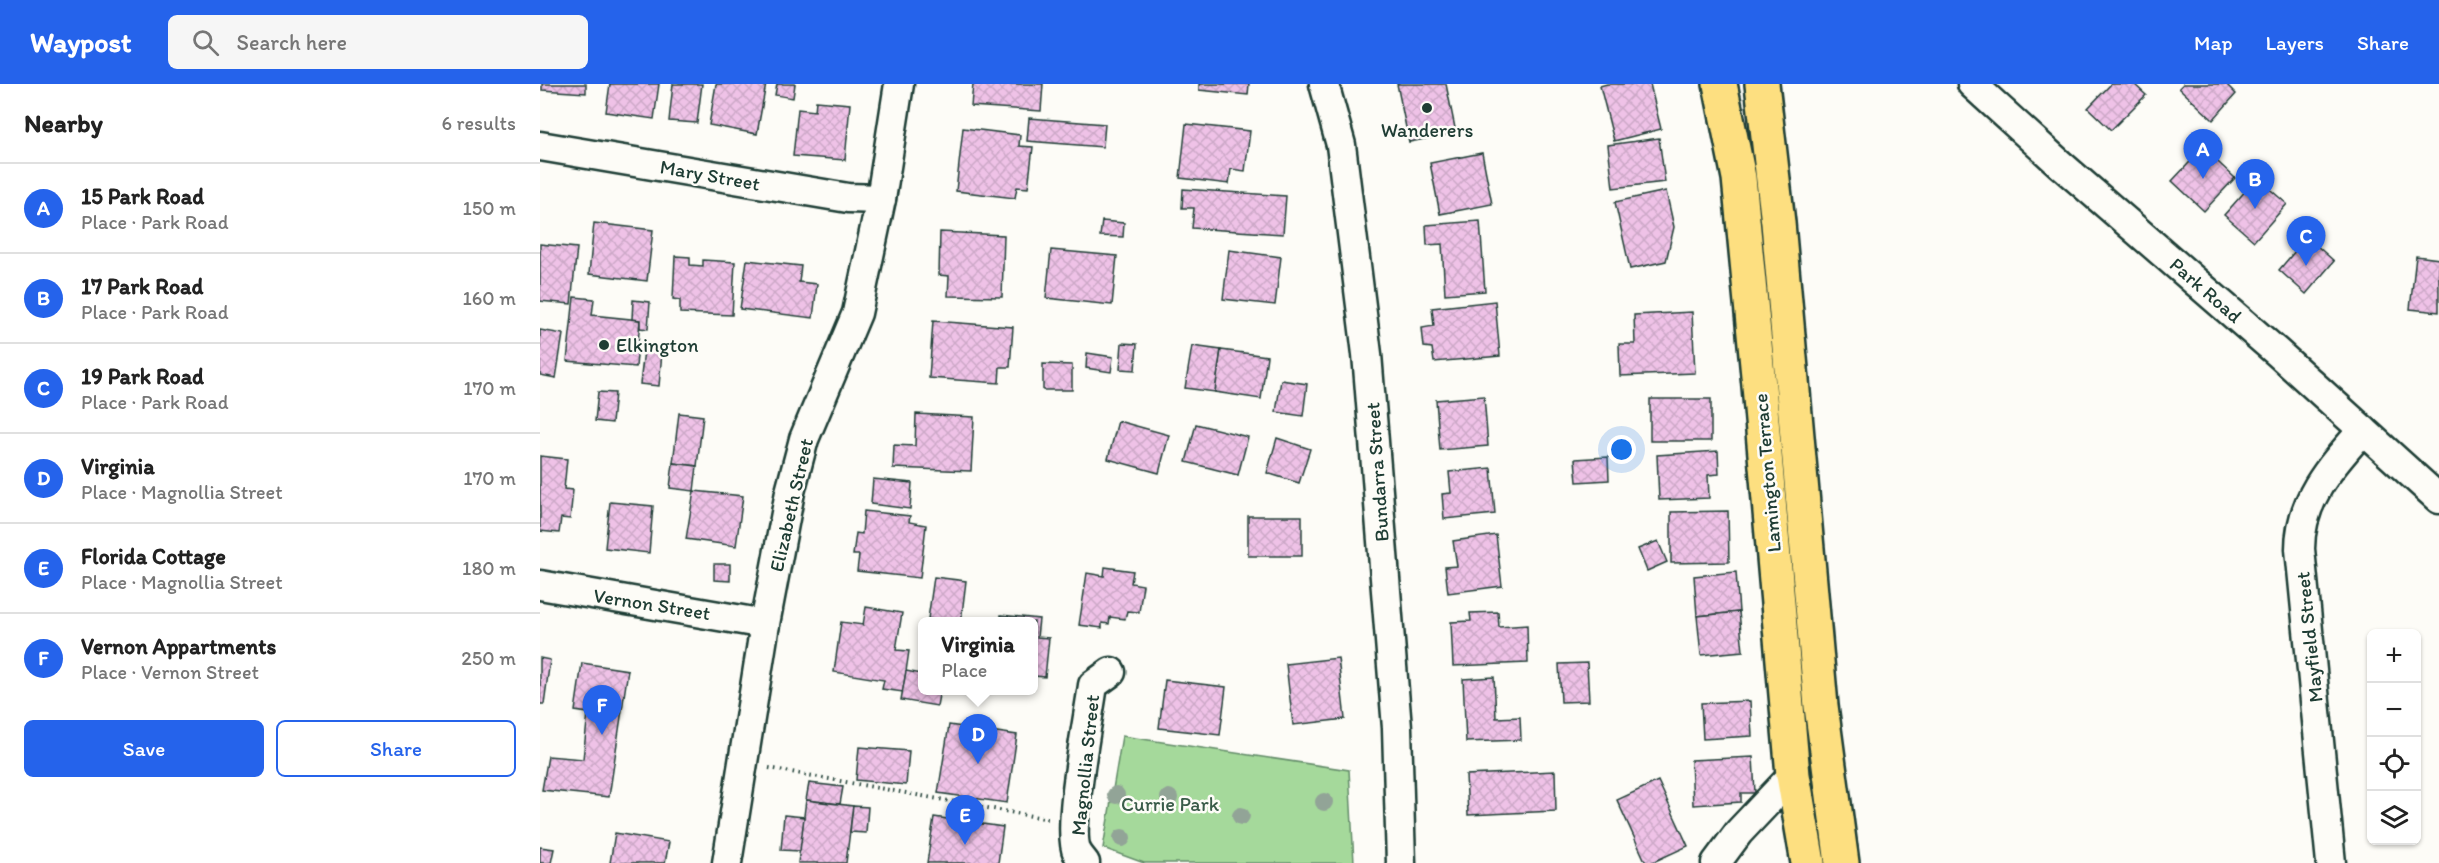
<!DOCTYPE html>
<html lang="en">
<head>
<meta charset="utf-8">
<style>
  :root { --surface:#fff; --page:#f6f6f6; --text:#222; --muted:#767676; --line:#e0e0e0; --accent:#2563eb }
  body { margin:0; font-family:Itim,sans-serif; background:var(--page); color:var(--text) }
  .controls { position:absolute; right:18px; bottom:18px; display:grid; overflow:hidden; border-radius:9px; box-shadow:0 2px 4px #0004 }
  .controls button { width:54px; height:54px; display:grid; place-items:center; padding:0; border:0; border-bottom:2px solid var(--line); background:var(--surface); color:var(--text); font:30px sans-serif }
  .you { position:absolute; left:1082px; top:366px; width:21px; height:21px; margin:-15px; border:4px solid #fff; border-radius:50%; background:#1a73e8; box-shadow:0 0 0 9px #1a73e833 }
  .badge { display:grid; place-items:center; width:39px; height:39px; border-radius:50%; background:var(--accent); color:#fff; font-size:20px; font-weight:700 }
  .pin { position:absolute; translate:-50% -50px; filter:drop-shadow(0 2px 3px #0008) }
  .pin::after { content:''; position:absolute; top:32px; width:21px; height:18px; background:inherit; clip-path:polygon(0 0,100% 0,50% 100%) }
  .popup { position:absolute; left:378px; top:533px; width:120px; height:78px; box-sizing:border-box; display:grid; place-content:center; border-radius:9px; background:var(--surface); filter:drop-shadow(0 2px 4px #0005); font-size:20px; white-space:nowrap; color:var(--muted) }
  .popup b { font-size:22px; color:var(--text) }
  .popup::after { content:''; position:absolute; left:50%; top:100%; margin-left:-12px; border:12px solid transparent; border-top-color:var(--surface) }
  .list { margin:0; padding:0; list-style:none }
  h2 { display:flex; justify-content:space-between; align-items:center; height:78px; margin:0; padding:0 24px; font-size:26px }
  h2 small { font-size:20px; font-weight:400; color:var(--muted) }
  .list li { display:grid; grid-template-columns:39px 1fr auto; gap:18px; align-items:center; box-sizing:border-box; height:90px; padding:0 24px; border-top:2px solid var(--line) }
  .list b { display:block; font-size:22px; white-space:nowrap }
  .list p { margin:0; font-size:20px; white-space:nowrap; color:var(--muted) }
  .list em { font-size:20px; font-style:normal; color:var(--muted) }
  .actions { display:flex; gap:12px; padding:18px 24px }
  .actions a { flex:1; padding:14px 0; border:2px solid var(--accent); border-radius:9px; text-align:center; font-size:21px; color:var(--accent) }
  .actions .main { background:var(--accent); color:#fff }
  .icon { flex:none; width:33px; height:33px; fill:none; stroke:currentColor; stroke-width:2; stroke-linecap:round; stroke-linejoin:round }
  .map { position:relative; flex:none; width:1899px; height:779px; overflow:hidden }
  header { display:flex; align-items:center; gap:36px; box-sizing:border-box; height:84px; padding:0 30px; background:var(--accent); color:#fff }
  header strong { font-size:28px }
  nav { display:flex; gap:33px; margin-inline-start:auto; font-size:21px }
  .search { width:420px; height:54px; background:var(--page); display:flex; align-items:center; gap:15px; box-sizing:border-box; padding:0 21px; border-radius:9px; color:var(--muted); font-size:22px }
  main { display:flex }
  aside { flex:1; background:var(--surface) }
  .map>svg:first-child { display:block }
  .park { fill:#a5d99b; stroke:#628b68; stroke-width:1.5 }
  .building { fill:url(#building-cross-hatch); stroke:#1f3d34; stroke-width:1.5 }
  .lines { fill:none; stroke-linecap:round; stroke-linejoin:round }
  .street-casing { stroke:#1f3d34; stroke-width:33 }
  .highway-casing { stroke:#1f3d34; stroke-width:38 }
  .path { stroke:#1f3d34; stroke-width:4; stroke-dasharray:1.5 4.5; stroke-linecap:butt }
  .street { stroke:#fdfcf7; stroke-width:28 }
  .highway { stroke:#fddf80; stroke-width:33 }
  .tree { fill:#92a497 }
  .poi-dot { fill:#1f3d34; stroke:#fdfcf7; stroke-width:2 }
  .labels { text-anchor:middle; stroke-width:5; stroke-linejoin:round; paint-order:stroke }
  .poi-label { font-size:20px; fill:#1f3d34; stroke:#fdfcf7 }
  .street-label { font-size:20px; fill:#1f3d34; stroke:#fdfcf7 }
  .park-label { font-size:20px; fill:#3a5c49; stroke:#fdfcf7 }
</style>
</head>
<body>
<header>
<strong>Waypost</strong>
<div class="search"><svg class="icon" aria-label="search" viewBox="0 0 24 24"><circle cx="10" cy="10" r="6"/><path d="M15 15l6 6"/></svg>Search here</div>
<nav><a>Map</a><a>Layers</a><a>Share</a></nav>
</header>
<main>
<aside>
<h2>Nearby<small>6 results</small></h2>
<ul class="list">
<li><span class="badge">A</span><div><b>15 Park Road</b><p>Place · Park Road</p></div><em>150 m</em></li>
<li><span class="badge">B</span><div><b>17 Park Road</b><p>Place · Park Road</p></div><em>160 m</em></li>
<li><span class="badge">C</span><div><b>19 Park Road</b><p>Place · Park Road</p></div><em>170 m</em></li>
<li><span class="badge">D</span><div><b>Virginia</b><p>Place · Magnollia Street</p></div><em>170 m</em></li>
<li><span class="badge">E</span><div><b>Florida Cottage</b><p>Place · Magnollia Street</p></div><em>180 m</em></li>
<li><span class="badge">F</span><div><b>Vernon Appartments</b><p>Place · Vernon Street</p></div><em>250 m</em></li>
</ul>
<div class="actions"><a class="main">Save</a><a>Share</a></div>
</aside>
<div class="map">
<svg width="1899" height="779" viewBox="0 0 1899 779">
  <defs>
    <pattern id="building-cross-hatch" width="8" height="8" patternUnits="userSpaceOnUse" patternTransform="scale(1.5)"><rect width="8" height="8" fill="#efc2e7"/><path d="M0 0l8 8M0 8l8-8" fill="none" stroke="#cca8c7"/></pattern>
  </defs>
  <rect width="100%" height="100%" fill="#fdfcf7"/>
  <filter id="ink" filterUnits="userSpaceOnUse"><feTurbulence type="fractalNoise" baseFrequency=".0167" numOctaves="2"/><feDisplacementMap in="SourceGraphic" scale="12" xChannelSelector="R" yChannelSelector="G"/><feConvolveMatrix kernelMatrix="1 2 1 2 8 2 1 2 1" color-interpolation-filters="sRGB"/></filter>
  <g filter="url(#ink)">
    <!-- park -->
    <polygon class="park" points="582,652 809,686 814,779 604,779 563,764"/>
    <!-- building -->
    <g class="building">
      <polygon points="2,0 46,0 46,9 2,6"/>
      <polygon points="70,0 119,0 114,35 66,28"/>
      <polygon points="133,0 162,0 157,39 129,37"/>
      <polygon points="176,0 226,0 217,50 169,41"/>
      <polygon points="237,0 255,0 253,14 235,11"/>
      <polygon points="433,0 503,0 501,27 431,22"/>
      <polygon points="659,0 709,0 708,11 659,6"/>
      <polygon points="857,0 906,0 916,49 869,58"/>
      <polygon points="1067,0 1110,0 1121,45 1074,57 1060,2"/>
      <polygon points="1571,0 1594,0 1606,11 1571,46 1548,24"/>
      <polygon points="1643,0 1686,0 1696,10 1673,36 1639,4"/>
      <polygon points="276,17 310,20 305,76 253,72 258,25 275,27"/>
      <polygon points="489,34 565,40 563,63 487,57"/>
      <polygon points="646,40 710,47 705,87 691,85 689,100 640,94"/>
      <polygon points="423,44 480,51 479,62 493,63 488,104 477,103 475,114 416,107"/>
      <polygon points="1119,54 1125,98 1073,104 1068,61"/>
      <polygon points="1663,64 1695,94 1664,127 1632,97"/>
      <polygon points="942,69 952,120 900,130 890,79"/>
      <polygon points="1717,94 1747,120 1714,157 1684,131"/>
      <polygon points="643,105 746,112 743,150 652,144 654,124 642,124"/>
      <polygon points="1126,107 1134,143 1126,177 1090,185 1075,118"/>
      <polygon points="562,137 584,139 583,153 560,152"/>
      <polygon points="940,137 945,207 905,210 902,160 887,161 886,141"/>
      <polygon points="54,139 113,146 107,197 49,190"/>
      <polygon points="400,148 464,151 462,213 408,212 409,192 399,191"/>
      <polygon points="1767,153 1794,177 1766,210 1739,186"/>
      <polygon points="0,160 37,164 31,220 0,217"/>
      <polygon points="511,166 577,172 572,221 506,214"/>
      <polygon points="689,166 741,173 735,221 683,215"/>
      <polygon points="135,172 150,173 150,181 163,182 163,176 195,178 192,231 140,229 140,216 133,215"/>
      <polygon points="1876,172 1899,175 1899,228 1870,225"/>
      <polygon points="207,176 261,182 259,198 277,200 273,234 200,225"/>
      <polygon points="34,213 54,215 52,231 100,236 96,283 27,277"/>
      <polygon points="93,216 110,218 108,245 100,244 100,236 92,235"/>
      <polygon points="955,217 960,272 894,278 892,264 884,263 882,244 894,242 892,224"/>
      <polygon points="1152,228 1155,289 1080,292 1079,260 1095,260 1094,231"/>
      <polygon points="393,237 473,243 470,283 460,283 459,299 389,294"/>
      <polygon points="0,246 23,250 16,294 0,291"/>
      <polygon points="582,259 597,260 595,286 580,285"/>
      <polygon points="652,262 681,266 675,308 645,304"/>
      <polygon points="104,266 122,268 119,302 100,300"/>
      <polygon points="681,266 727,272 721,315 675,308"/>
      <polygon points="547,269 573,273 571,288 546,284"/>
      <polygon points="503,280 532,281 532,306 503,306"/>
      <polygon points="741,296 767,300 763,332 736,328"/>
      <polygon points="58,308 75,309 72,339 55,337"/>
      <polygon points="944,312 948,362 900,366 896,316"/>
      <rect x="1110" y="315" width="61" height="42"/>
      <polygon points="139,329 163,332 157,382 133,379"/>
      <polygon points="376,330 434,333 431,387 353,384 354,361 375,362"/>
      <polygon points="578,337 629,351 619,389 568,375"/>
      <polygon points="656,340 708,353 698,391 646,378"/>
      <polygon points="737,354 770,365 759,399 727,389"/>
      <polygon points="1178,367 1179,390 1168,391 1169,414 1119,416 1117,371"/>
      <polygon points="0,372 27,375 24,405 33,406 30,435 21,434 19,449 0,447"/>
      <polygon points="1068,373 1069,396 1037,398 1035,375"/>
      <polygon points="133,379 157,382 154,407 130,404"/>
      <polygon points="951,384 955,430 904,435 902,410 911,409 909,388"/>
      <polygon points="333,395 372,399 370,425 331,420"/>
      <polygon points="154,407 203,412 196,462 146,455"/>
      <polygon points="70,418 113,422 109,469 65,464"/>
      <polygon points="324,427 370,432 369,438 386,441 380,494 317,487 319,471 313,471 316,449 322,450"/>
      <polygon points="1188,427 1189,478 1131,479 1131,428"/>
      <rect x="708" y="432" width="54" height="40"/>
      <polygon points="956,451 962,502 908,509 905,483 917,482 913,457"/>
      <polygon points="1118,457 1127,478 1107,487 1098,465"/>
      <polygon points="174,480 190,480 190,497 174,496"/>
      <polygon points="565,483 593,487 591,499 603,501 599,528 587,527 585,535 570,533 569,540 562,539 562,544 539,541 547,489 564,492"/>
      <polygon points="1196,488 1199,528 1157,532 1154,492"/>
      <polygon points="394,493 426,497 421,538 388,535"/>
      <polygon points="326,523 362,529 356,566 369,567 363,608 342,605 344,596 294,588 301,538 323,541"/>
      <polygon points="958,528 959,543 987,541 988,579 913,582 911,538 931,537 930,529"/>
      <polygon points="1199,528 1203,567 1161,571 1157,532"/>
      <polygon points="461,531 499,535 497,553 509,554 505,593 494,592 494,538 461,538"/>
      <polygon points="0,574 10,576 4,620 0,620"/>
      <polygon points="798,574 805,635 753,641 746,580"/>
      <polygon points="42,579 88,586 69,713 2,706 8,672 43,675 48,629 35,627"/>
      <polygon points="1047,579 1049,617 1021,618 1019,580"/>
      <polygon points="366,587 382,590 382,606 400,606 397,622 361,616"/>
      <polygon points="954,593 956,634 980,633 981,656 926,658 923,595"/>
      <polygon points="625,596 686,603 680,651 619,644"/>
      <polygon points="1210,617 1212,652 1163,655 1161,619"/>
      <polygon points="409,641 477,651 467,719 398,709"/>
      <polygon points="319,663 369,667 366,701 316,696"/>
      <polygon points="1213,673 1215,709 1201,709 1201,718 1153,721 1151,676"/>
      <polygon points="1015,687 1016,727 928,731 926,691"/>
      <polygon points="1118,697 1148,762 1111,779 1106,779 1077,716"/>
      <polygon points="269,699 303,703 300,720 266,716"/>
      <polygon points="266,716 313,722 306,779 258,779"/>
      <polygon points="313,722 328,723 326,749 310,748"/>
      <polygon points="244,731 264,733 260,767 241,766"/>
      <polygon points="394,733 463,743 458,779 387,779"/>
      <polygon points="75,749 129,758 125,779 70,779"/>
      <polygon points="0,763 14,765 11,779 0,779"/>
    </g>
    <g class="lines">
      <!-- street casing -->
      <g class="street-casing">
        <g id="street">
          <polyline points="784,0 801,61 827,270 857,644 861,779"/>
          <polyline points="1432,0 1520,80 1738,269 1899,415"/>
          <polyline points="0,62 308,114 341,115"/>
          <polyline points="0,501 225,540"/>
          <polyline points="187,779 225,540 250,408 264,355 317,229 341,115 359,0"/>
          <path d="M545,779C543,776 539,772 537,768C526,745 549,632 553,601L571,588"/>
          <polyline points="1176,779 1199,748 1253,691"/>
          <path d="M1791,779L1760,465C1760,415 1791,382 1823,346"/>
        </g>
      </g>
      <!-- highway casing -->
      <g class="highway-casing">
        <g id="highway">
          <polyline points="1180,0 1199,94 1219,302 1253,691 1268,779"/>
          <polyline points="1222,0 1238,139 1281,622 1302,779"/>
        </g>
      </g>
      <!-- path -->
      <polyline class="path" points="229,684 508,735"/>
      <!-- street -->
      <use href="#street" class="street"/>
      <!-- highway -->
      <use href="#highway" class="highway"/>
    </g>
    <!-- trees -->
    <g class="tree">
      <circle cx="576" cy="711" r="9"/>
      <circle cx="629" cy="714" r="9"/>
      <circle cx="784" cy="718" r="9"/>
      <circle cx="701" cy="732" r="9"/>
      <circle cx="582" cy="754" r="9"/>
    </g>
  </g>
  <!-- markers -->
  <g class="poi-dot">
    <circle cx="887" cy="24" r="6"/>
    <circle cx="64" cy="261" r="6"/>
  </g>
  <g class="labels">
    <!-- poi labels -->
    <g class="poi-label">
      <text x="887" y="53">Wanderers</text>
      <text x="76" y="268" text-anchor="start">Elkington</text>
    </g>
    <!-- street labels -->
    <g class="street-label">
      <text transform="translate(170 91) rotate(10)" y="7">Mary Street</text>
      <text transform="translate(1666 206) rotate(41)" y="7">Park Road</text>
      <text transform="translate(837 388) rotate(-94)" y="7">Bundarra Street</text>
      <text transform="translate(1227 389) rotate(-95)" y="7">Lamington Terrace</text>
      <text transform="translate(251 421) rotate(-77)" y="7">Elizabeth Street</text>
      <text transform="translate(112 520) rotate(9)" y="7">Vernon Street</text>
      <text transform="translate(1769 553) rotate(-96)" y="7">Mayfield Street</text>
      <text transform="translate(545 681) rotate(-84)" y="7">Magnollia Street</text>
    </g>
    <!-- park labels -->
    <g class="park-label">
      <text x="630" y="727">Currie Park</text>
    </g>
  </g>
</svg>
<div class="controls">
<button>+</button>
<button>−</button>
<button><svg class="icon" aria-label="locate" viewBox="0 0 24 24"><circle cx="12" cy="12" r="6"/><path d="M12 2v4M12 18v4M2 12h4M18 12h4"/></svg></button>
<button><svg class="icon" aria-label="layers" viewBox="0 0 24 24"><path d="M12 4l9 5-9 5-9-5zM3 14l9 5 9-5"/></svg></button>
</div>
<div class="you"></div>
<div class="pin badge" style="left:1663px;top:95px">A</div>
<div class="pin badge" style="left:1715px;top:125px">B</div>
<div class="pin badge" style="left:1766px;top:182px">C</div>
<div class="pin badge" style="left:438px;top:680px">D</div>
<div class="popup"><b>Virginia</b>Place</div>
<div class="pin badge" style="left:425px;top:761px">E</div>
<div class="pin badge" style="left:62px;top:651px">F</div>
</div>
</main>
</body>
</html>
